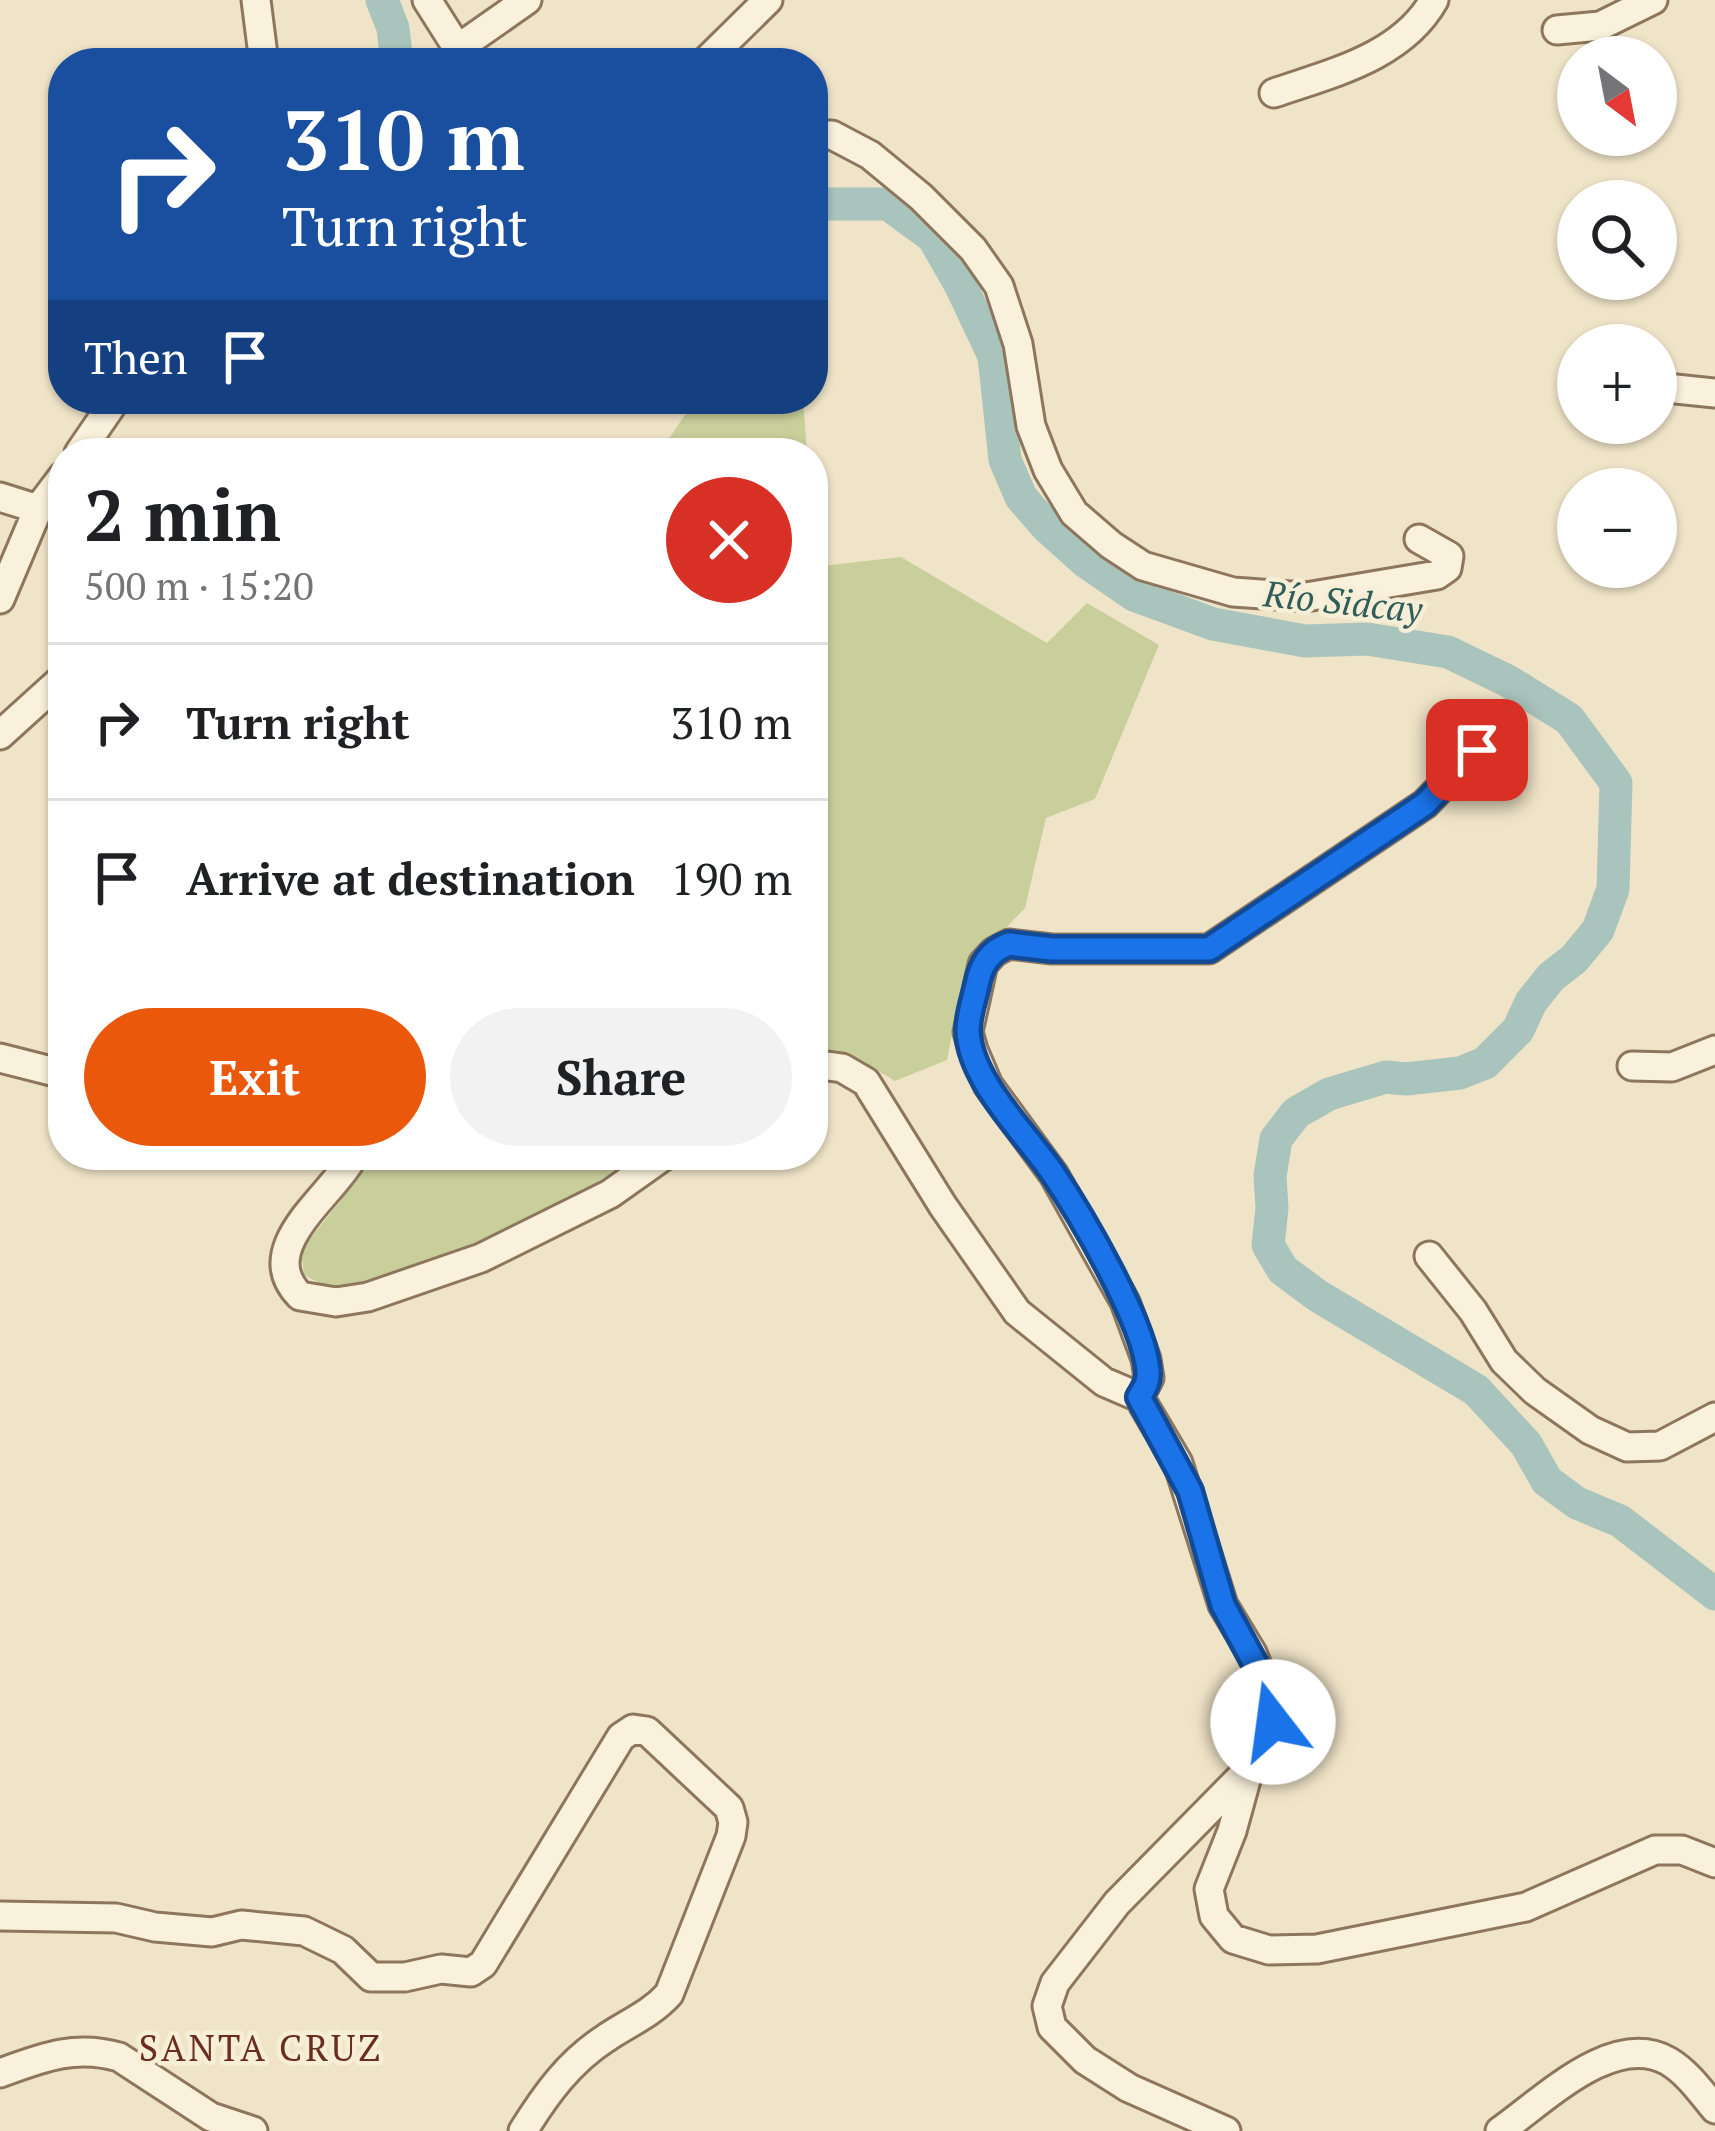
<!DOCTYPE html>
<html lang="en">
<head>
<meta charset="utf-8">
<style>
	:root { --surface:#fff; --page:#f2f2f2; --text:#202124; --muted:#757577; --line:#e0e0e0; --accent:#ea580c }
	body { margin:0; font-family:"PT Serif",serif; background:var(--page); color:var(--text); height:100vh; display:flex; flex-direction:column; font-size:45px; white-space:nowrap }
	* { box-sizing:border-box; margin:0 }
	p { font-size:39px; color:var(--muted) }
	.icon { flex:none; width:66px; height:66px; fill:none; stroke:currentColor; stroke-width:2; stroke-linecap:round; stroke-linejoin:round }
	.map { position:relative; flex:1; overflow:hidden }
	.panel { position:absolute; left:48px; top:438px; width:780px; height:732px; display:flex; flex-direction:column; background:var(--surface); border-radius:48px; box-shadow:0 3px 9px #0004 }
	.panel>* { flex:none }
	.hud { position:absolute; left:48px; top:48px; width:780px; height:366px; border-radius:48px; box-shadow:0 3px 9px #0004; background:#1a4fa0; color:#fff; overflow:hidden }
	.needle { width:78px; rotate:148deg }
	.fabs { position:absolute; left:1557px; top:36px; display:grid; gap:24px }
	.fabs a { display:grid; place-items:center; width:120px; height:120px; border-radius:50%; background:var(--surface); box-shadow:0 3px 9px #0004; font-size:60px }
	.pin { position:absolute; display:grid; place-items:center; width:102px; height:102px; color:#fff; margin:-51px; border-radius:24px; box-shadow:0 6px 18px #0006 }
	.me { position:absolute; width:132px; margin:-66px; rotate:345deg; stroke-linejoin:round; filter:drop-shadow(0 0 9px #0008) }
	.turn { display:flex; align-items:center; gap:42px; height:252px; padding:0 36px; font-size:54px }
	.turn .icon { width:156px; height:156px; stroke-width:2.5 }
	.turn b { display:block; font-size:84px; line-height:102px }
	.then { display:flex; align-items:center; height:114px; padding:0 36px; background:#0003; gap:24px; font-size:45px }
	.round { display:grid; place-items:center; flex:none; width:126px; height:126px; border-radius:63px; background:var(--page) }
	.head { display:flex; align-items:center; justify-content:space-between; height:204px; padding:0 36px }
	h1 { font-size:72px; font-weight:700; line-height:90px }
	.cta { display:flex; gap:24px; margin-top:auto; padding:24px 36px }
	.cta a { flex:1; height:138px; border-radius:72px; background:var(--accent); color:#fff; font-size:48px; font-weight:700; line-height:138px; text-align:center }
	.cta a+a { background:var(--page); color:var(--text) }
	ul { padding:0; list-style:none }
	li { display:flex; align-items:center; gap:36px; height:156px; padding:0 36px; border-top:3px solid var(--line) }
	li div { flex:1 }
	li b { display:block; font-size:45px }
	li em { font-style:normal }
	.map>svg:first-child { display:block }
</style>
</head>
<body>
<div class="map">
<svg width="1715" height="2131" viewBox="0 0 1715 2131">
	<rect width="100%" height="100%" fill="#f0e4c8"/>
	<!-- green -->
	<path fill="#c9cf9b" d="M685,399h118l4,54h-148l26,-38z
		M901,557l146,86 40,-40 72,42 -64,154 -49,19 -21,90 -61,64 -17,88 -52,21 -38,-23 -44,2v-493z
		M377,1155h267l-103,60 -162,68 -44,8 -31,-16 -3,-25z"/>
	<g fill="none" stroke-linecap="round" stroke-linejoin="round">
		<!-- river -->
		<path stroke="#a9c4bc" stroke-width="33" d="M382,0l11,28 4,35
			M813,204h75l45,33 27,47 34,72 11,104 16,37 26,30 39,35 48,33 79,29 92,17 62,-2 81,13 60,29 61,38 47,64 -3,106 -15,41 -24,29 -23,18 -20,25 -13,28 -33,33 -25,10 -54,6 -20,-2 -57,17 -33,19 -20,26 -6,37 2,32 -4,37 15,25 35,26 158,94 50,54 21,37 30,22 43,18 95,73"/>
		<defs>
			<path id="minor" d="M256,0l8,63
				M427,0l38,60
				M1557,30l43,-4 53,-26
				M457,49l70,-49
				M704,63l64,-63
				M1274,93c58,-20 128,-36 160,-93
				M813,135h19l38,20 51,42 52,52 26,37 19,58 13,82 17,44 26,43 37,32 32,21 90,26 73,5 131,-22 10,-7 2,-12 -30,-17
				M1656,382l10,6 49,5
				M79,453l37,-54
				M0,497l38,12 25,-33
				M0,599l38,-90
				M0,735l63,-57
				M0,1058l63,16
				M813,1064l29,4 24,14 77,124 74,106 87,70 35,15 39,66 45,142 29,48 18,45v35l-21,36 -17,62 -23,58 5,27 19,23 36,11 48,-1 209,-42 129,-57h27l33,13
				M1632,1066l40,1 43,-17
				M354,1155c-21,41 -102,92 -54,141l36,6 32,-5 113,-39 129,-64 55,-39
				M1429,1256l44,55 31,50 31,30 55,39 37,17 33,-1 55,-29
				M1139,1397l10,-19 -3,-19 -21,-57 -71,-127 -66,-90 -15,-35 -5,-18 15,-68 11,-12 15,-8 43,5h157l216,-145 52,-54
				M0,1916l116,2 39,9 57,5 29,-7 63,6 39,19 28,27h34l36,-8 30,3 12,-8 138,-227 12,-8 14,2 82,77 4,14 -2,14 -62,158c-18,20 -41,29 -63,44 -37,24 -60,56 -83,93
				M0,2073c41,-15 75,-29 119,-16l92,60 42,14
				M1226,2131l-97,-43 -44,-28 -33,-33 -5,-21 8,-23 62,-80 129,-131
				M1500,2131c43,-30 113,-101 168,-70 19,11 33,31 47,48"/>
		</defs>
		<!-- minor casing -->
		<use href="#minor" stroke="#8d765c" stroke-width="33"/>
		<!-- minor -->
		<use href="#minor" stroke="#faf1dc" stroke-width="27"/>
	</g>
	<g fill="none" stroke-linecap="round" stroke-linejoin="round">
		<defs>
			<path id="route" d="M1273,1722l-7,-38 -43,-79 -33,-114 -51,-94c5,-8 10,-15 9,-25 -2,-47 -68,-159 -96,-200 -26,-38 -83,-92 -84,-142 0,-14 6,-31 9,-45 4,-20 12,-34 32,-41l43,5h157l216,-145 52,-54"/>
		</defs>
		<!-- route casing -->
		<use href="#route" stroke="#114b97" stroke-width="30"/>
		<!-- route -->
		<use href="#route" stroke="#1a73e8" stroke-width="21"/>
	</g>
	<g text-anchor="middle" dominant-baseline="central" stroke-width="9" stroke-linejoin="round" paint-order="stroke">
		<!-- water labels -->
		<g font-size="36" font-style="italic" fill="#2f5d5a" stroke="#f7eed8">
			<text transform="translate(1343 601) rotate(6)">Río Sidcay</text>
		</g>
		<!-- neighbourhood labels -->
		<g font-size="36" letter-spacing="3" fill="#6b2e1e" stroke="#f7eed8">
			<text x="261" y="2047">SANTA CRUZ</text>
		</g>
	</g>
</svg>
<div class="fabs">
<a><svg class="needle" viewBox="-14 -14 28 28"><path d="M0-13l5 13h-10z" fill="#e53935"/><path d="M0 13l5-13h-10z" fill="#757577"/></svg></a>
<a><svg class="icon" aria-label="search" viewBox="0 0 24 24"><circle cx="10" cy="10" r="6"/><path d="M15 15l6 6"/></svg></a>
<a>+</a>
<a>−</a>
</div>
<div class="pin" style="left:1477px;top:750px;background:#d93025"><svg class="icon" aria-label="arrive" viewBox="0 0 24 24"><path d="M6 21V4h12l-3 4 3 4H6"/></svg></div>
<svg class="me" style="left:1273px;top:1722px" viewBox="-20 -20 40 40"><circle r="19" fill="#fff"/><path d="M0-13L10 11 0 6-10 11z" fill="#1a73e8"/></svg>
<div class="hud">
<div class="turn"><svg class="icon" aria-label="right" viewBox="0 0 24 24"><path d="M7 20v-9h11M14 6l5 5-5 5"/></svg><div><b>310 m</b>Turn right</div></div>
<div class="then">Then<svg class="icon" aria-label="arrive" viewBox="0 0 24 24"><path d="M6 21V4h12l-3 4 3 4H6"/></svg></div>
</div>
<section class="panel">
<div class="head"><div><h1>2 min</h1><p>500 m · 15:20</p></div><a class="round" style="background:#d93025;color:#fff"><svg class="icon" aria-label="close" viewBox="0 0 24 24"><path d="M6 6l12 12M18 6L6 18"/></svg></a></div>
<ul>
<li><svg class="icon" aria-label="right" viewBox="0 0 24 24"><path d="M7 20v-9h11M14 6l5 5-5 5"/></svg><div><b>Turn right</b></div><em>310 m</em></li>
<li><svg class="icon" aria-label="arrive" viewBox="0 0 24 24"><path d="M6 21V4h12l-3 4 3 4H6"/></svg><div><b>Arrive at destination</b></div><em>190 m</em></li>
</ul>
<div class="cta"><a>Exit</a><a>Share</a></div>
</section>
</div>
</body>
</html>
